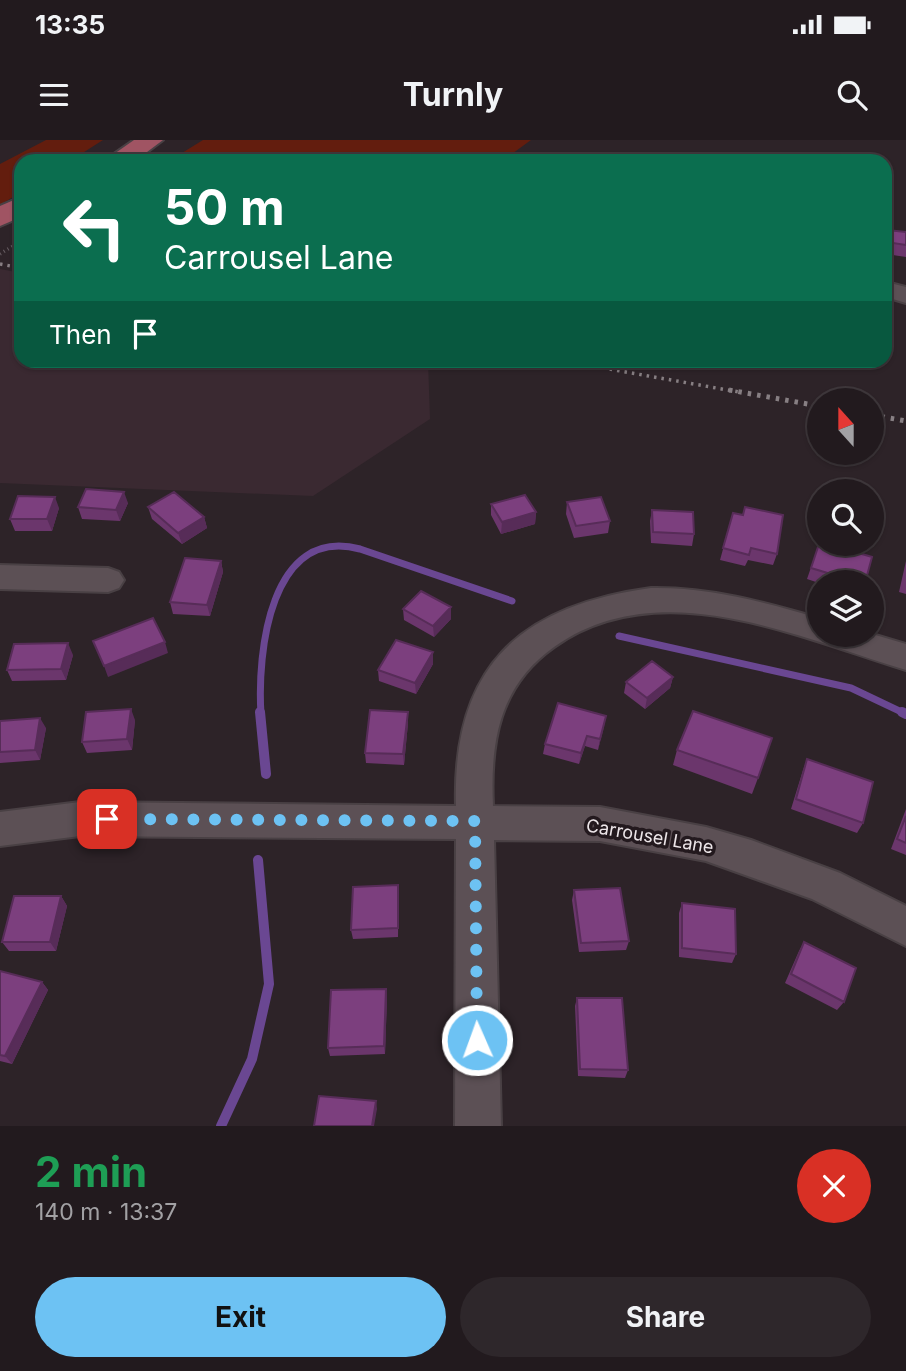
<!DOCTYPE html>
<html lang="en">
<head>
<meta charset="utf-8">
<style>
	:root { --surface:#221a1e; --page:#2e272b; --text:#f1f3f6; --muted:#a2a1a4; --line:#3f383c; --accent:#6dc2f3 }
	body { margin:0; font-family:Inter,sans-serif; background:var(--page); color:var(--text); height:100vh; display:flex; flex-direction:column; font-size:26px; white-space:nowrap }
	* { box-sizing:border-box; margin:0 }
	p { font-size:23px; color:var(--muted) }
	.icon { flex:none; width:38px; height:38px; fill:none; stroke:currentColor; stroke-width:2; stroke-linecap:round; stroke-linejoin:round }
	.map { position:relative; height:986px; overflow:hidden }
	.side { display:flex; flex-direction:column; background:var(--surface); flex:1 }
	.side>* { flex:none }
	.banner { position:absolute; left:14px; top:14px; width:878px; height:214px; border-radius:21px; box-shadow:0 2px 5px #0004,0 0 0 2px var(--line); background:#0b6e4f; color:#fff; overflow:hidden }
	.needle { width:46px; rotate:339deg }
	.tools { position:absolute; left:807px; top:248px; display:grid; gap:14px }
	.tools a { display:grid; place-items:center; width:77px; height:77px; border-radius:50%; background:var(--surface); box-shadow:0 2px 5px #0004,0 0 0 2px var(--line); font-size:35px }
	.pin { position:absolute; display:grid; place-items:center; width:60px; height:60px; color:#fff; margin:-30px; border-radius:14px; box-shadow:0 4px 10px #0006 }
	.me { position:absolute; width:77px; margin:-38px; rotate:358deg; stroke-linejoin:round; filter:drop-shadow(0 0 5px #0008) }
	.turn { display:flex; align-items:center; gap:24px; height:147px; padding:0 35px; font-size:32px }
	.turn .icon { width:91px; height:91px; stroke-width:2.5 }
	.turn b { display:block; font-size:49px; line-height:60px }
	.then { display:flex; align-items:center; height:66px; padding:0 35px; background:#0003; gap:14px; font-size:26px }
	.round { display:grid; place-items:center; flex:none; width:74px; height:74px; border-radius:37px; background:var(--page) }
	.head { display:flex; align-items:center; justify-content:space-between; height:119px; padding:0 35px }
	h1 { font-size:42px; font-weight:700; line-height:52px; color:#1e9e55 }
	.cta { display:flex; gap:14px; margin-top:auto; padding:14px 35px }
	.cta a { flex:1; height:80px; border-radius:42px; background:var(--accent); color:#111; font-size:28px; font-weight:700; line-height:80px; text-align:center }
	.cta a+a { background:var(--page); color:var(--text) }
	.status { display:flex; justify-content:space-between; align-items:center; height:49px; padding:0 35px; background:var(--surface); direction:ltr }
	.status svg { height:19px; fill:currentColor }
	header { display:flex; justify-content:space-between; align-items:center; height:91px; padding:0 35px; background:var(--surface); font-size:32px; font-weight:700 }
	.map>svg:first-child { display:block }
</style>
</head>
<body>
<div class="status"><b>13:35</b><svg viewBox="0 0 49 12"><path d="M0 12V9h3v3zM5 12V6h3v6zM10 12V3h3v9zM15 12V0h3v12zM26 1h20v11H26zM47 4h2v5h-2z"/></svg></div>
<header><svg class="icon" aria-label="menu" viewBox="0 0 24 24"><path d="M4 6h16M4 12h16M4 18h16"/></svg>Turnly<svg class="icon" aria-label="search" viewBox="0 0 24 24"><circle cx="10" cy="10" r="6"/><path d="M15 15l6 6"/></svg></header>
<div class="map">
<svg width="906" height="986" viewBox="0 0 906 986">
	<rect width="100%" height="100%" fill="#2d2328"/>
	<!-- built -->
	<path fill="#3a2931" d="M0,129l21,4v87l407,1 2,58 -117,77 -313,-13z"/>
	<!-- green -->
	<path fill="#631d0e" d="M46,0h57l-33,21h-49v31l-21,13v-41z
		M203,0h328l-29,21h-333z"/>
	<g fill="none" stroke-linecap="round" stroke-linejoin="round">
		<!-- stream-far1 -->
		<path stroke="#6a4792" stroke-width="7" d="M619,496l232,52 55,26
			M261,574c-4,-61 9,-189 99,-165l152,52"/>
		<!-- stream -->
		<path stroke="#6a4792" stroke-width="10" d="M260,572l6,62
			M902,572l4,2
			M221,986l31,-67 17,-75 -11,-124"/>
		<defs>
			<path id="minor" d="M894,144l12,3v16l-20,-6v-10z
				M0,425l108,3 11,4 5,8 -5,8 -11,4 -108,-3z
				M651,448c59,-1 112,14 168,30v17l53,-1 34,10v26c-109,-33 -246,-98 -352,-23 -55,39 -64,95 -61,159l107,1 106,20 45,13 89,33 66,33v40l-94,-47 -106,-38 -106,-20 -106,-1 7,286h-46l1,-287 -376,-3 -80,10v-34l80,-10 376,4c-4,-138 62,-200 195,-218z"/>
			<path id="major" d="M134,0h29l-28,21h-31z
				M21,57v20l-21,9v-20z"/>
		</defs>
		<!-- minor casing -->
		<use href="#minor" stroke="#494044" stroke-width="4"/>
		<!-- major casing -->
		<use href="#major" stroke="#494044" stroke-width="4"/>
		<!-- path -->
		<path stroke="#665d62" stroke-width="3.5" stroke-dasharray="1 3.5" stroke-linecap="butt" d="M0,114l21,-13"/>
		<!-- minor -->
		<use href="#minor" fill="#5c5055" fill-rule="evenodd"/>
		<!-- major -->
		<use href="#major" fill="#a05463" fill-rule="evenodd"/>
		<!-- rail-far1 -->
		<path stroke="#877f83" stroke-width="3.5" stroke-dasharray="2.5 5" stroke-linecap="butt" d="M0,124l21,4
			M558,220l181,32"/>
		<!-- rail -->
		<path stroke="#877f83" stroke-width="5" stroke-dasharray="3.5 6" stroke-linecap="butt" d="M729,250l90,16
			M872,275l34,6"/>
	</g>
	<!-- wall -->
	<path fill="#6b366c" d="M887,90l19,2v25l-20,-3v-21z
		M567,362l43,19 -2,12 -34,5 -8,-24z
		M128,363l-8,18 -38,-2 -4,-12z
		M491,364l45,8 -1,12 -34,10 -10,-19z
		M148,367l56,10 3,11 -25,16 -30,-25z
		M745,367l32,47 -4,11 -25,-5 -3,6 -25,-6 13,-47 10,2z
		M59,368l-7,23h-37l-5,-12z
		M652,370l42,24 -2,12 -41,-3 -1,-22z
		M819,404l46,39h-46l-12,-4z
		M221,421l2,11 -13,44 -37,-2 -3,-12z
		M906,421v33l-7,-2z
		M451,467v12l-17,18 -30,-17 -1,-11z
		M433,512v12l-17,30 -37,-13 -1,-11z
		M73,515l-7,25 -54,1 -5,-11z
		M673,537l-3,11 -25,21 -21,-16 2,-11z
		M408,572v11l-4,42 -38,-2 -1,-10z
		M606,576l-8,34 -13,-4 -6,18 -36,-10 2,-10z
		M135,580l-3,30 -45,3 -5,-11z
		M0,581l46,7 -6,32 -40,3z
		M677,610l81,28 -6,16 -79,-29z
		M807,619l56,64 -6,10 -66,-24 12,-39z
		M906,669v46l-15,-6z
		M398,745v52l-45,2 -2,-9z
		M574,750l55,51 -3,9 -47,2 -7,-52z
		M61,756l6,10 -11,45h-47l-7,-9z
		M682,763l54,51 -4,9 -53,-6v-44z
		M804,802l40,60 -7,8 -52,-27 14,-32z
		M0,831l42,11 6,8 -36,74 -12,-3z
		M386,849l1,9 -2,56 -55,2 -2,-8z
		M577,858l51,72 -3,8 -47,-2 -3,-70z"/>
	<!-- shaded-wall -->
	<path fill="#572c58" d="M124,352l4,11 -8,18 -4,-11z
		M55,357l4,11 -7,23 -5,-12z
		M536,372l-1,12 -34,10 1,-12z
		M204,377l3,11 -25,16 -4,-11z
		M221,421l2,11 -13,44 -3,-11z
		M451,467v12l-17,18 -1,-11z
		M165,502l3,11 -60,24 -4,-11z
		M68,503l5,12 -7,25 -5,-11z
		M433,512v12l-17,30 -1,-11z
		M673,537l-3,11 -25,21 2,-11z
		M131,569l4,11 -3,30 -5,-11z
		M408,572v11l-4,42 -1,-11z
		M606,576l-2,11 -6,23 2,-11z
		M40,578l6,10 -6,32 -5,-10z
		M587,596l-2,10 -6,18 2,-11z
		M398,745l1,10 -1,42z
		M61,756l6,10 -11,45 -6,-9z
		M42,842l6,8 -36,74 -7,-8z
		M386,849l1,9 -2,56 -1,-8z
		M376,961l1,8 -3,17h-2z"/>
	<!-- building -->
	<path fill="#7c3f7e" stroke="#572c58" stroke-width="2" d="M887,90l19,2v13l-20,-3z
		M86,349l38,3 -8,18 -38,-3z
		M174,352l30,25 -26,16 -30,-26z
		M525,355l11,17 -34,10 -11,-18z
		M18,356l37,1 -8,22h-37z
		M601,357l9,24 -34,5 -9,-24z
		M745,367l38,8 -6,39 -26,-6 -2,7 -26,-7 10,-35 10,2z
		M652,370l41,2 1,22 -41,-2z
		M819,404h10l43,13 -7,26h-4l-50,-15z
		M185,418l36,3 -14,44 -37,-3z
		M421,451l30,16 -18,19 -30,-17z
		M153,478l12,24 -61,24 -11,-25z
		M396,500l37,12 -18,31 -37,-13z
		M68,503l-7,26 -54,1 7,-26z
		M652,521l21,16 -26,21 -21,-16z
		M558,563l48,13 -6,23 -13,-3 -6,17 -36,-9z
		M131,569l-4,30 -45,3 4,-30z
		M370,570l38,2 -5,42 -38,-1z
		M693,571l79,27 -14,40 -81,-28z
		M40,578l-5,32 -35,2v-31z
		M807,619l66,23 -10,41 -67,-24z
		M906,676v27l-9,-4z
		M398,745v43l-47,2 2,-43z
		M620,748l9,53 -48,2 -7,-53z
		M14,756h47l-11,46h-48z
		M682,763l53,6 1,45 -54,-6z
		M804,802l52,26 -12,34 -53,-28z
		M0,831l42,11 -37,74 -5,-1z
		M386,849l-2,57 -56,2 3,-58z
		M577,858h45l6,72 -48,-1z
		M319,956l57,5 -4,25h-58z"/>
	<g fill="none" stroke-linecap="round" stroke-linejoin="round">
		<!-- route -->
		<path stroke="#6dc2f3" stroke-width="12" stroke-dasharray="0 21.6" d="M107,679l368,2 2,219"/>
	</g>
	<g text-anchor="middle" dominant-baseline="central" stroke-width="7" stroke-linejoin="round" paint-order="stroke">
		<!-- street labels -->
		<g font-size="18" fill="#ece5e8" stroke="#23191e">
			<text transform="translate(650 696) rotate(10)">Carrousel Lane</text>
		</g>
	</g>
</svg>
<div class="tools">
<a><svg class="needle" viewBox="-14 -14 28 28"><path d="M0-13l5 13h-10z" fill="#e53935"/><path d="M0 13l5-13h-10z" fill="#a2a1a4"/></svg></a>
<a><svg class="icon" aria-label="search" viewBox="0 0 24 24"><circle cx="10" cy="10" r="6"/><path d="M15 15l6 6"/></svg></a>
<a><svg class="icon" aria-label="layers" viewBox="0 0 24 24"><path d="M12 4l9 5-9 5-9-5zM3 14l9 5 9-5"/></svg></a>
</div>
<div class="pin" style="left:107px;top:679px;background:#d93025"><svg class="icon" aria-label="arrive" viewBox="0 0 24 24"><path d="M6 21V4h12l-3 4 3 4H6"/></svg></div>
<svg class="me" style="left:477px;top:900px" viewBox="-20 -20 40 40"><circle r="17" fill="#6dc2f3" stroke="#fff" stroke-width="3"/><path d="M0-11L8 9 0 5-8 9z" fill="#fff"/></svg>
<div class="banner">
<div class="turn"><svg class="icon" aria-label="left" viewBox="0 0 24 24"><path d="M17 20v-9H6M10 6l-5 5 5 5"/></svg><div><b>50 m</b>Carrousel Lane</div></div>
<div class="then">Then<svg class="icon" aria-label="arrive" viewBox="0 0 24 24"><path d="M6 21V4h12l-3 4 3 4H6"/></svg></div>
</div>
</div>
<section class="side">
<div class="head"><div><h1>2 min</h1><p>140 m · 13:37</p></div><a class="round" style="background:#d93025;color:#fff"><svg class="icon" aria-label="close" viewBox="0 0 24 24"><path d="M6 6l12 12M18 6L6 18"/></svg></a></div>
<div class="cta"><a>Exit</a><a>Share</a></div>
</section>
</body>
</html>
